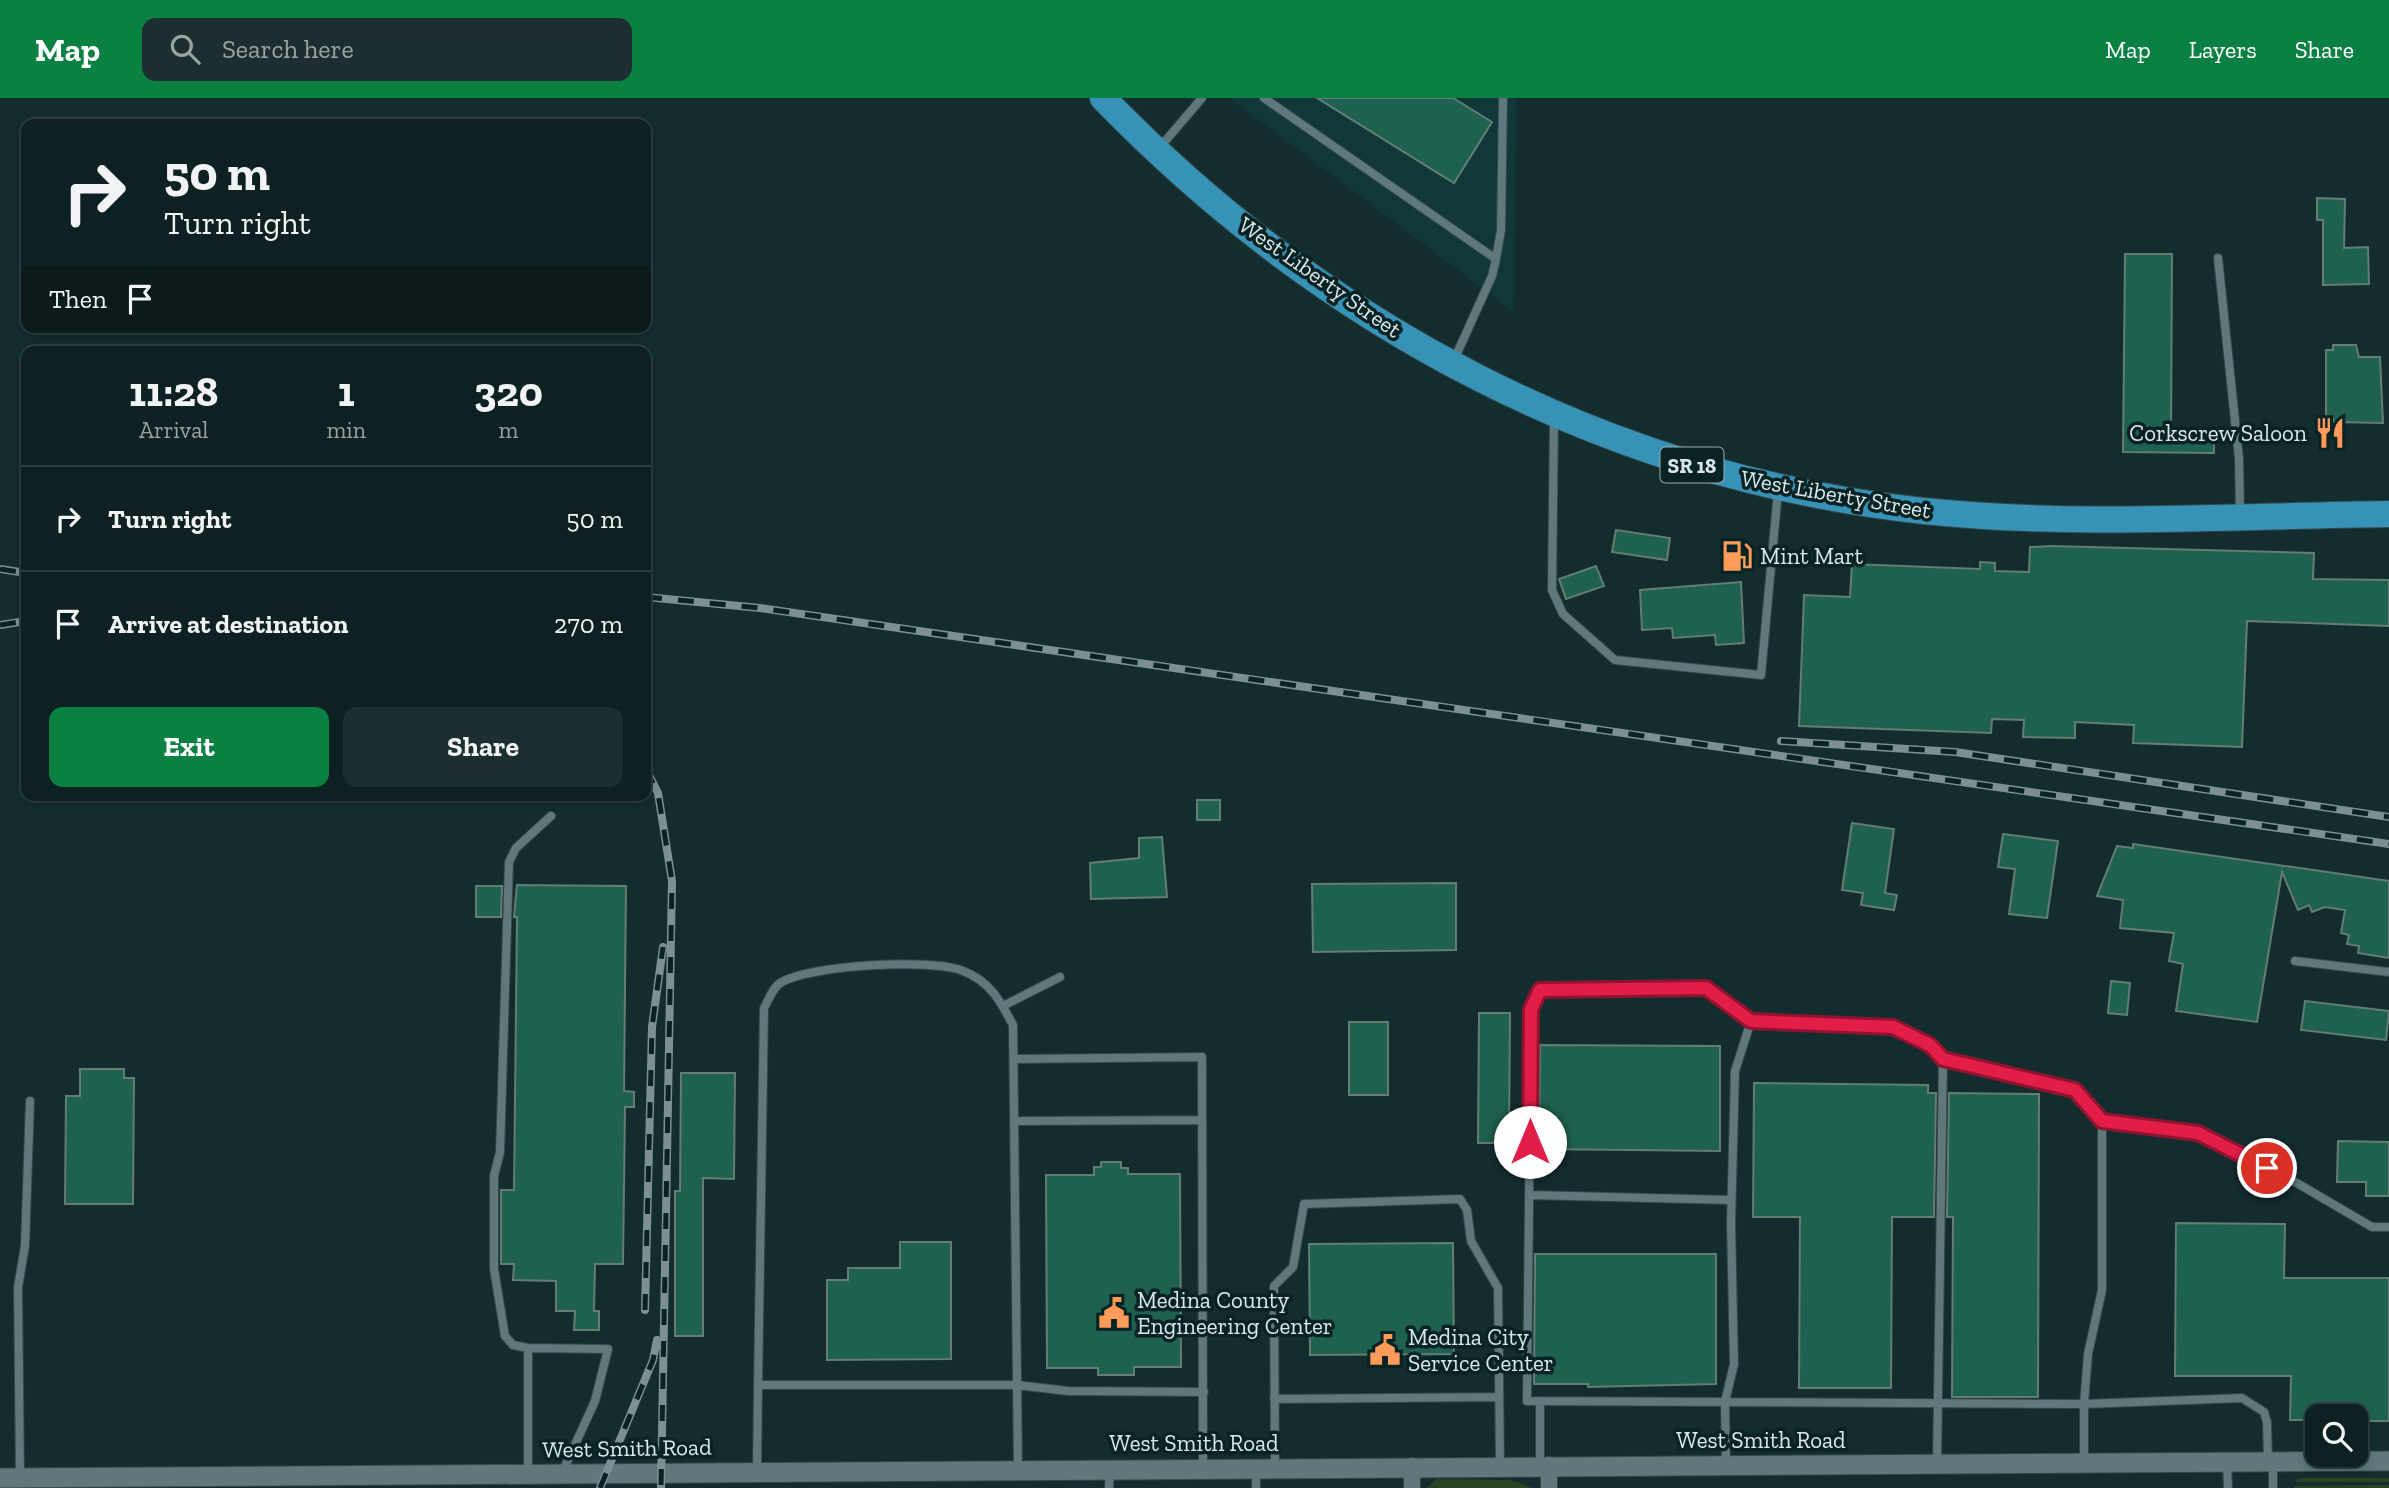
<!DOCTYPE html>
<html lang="en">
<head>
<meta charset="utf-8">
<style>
	:root { --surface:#0e2122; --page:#1c2e2f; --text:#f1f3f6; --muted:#9ba3a5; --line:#2e3e40; --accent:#0b8043 }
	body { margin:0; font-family:"Zilla Slab",serif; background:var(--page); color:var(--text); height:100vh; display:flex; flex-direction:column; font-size:26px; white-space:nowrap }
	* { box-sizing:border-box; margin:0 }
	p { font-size:23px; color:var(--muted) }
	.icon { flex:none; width:38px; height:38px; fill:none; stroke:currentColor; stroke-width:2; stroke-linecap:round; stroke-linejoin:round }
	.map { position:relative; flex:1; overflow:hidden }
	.sheet { position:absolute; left:21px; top:248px; width:630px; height:455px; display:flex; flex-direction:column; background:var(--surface); border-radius:14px; box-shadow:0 4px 10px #0003,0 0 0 2px var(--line) }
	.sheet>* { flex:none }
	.guide { position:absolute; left:21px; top:21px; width:630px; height:214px; border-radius:14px; box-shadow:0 4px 10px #0003,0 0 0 2px var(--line); background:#0e2122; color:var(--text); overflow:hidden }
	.fabs { position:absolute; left:2305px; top:1306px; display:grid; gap:14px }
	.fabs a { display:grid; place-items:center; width:63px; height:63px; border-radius:14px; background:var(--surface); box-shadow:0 4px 10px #0003,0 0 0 2px var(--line); font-size:35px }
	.pin { position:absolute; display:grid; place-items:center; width:60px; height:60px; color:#fff; margin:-30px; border:4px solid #fff; border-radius:50%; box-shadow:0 2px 7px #0007 }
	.me { position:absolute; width:77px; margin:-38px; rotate:0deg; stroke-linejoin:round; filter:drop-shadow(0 0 5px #0008) }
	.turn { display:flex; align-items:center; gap:24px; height:147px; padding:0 28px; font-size:32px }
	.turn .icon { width:91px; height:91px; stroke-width:2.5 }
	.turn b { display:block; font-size:49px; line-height:60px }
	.then { display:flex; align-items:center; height:66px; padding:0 28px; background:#0003; gap:14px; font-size:26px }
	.eta { display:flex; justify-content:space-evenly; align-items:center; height:119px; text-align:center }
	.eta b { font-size:42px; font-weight:700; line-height:49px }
	.button { display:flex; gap:14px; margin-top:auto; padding:14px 28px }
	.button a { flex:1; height:80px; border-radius:14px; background:var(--accent); color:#fff; font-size:28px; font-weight:700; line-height:80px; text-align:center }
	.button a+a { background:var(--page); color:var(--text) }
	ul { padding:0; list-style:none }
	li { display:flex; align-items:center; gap:21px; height:105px; padding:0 28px; border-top:2px solid var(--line) }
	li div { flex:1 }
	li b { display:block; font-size:26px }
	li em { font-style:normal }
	header { display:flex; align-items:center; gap:42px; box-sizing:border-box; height:98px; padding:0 35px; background:var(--accent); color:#fff }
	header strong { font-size:33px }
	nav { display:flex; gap:38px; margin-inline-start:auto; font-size:24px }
	.search { width:490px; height:63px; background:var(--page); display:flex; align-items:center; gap:18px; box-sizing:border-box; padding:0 24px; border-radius:14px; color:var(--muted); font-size:26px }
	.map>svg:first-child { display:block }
</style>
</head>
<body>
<header>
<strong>Map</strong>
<div class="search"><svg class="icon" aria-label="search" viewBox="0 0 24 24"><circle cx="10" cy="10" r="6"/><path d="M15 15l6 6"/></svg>Search here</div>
<nav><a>Map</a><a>Layers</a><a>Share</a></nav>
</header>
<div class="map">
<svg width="2389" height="1390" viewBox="0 0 2389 1390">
	<rect width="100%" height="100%" fill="#132c2e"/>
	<!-- built -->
	<path fill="#123739" d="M1229,0h287l-2,214z"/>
	<!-- green -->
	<path fill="#274524" d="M2301,1380h88v4h-95z
		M1436,1381l76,1 20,8h-105z
		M2389,1387v3h-95v-2z"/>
	<!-- building -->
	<path fill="#1e6150" stroke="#647c74" stroke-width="2" d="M1317,0h136l39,24 -38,61z
		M2317,100l28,1 -1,49 24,-1 1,37 -46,1v-65h-6z
		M2125,156h47l-1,179 43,1v19l-91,-1z
		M2333,247h23l3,12h21l3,66 -50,-1v-3h-7v-69h7z
		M1616,432l54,8 -3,22 -55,-8z
		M2052,448l262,7 -1,26 76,1v46l-142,-5 -5,126 -109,-4 1,-18 -59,-3v16l-52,-1 1,-17 -32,-1 -1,14 -192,-7 5,-131 46,2 2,-33 128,5v-7l15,1v8l34,1 1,-25z
		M1596,468l8,20 -38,13 -7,-20z
		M1741,484l3,61 -28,2 -1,-10 -42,3 -1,-10 -30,2 -2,-40z
		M1197,702h23v20h-23z
		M1852,725l42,6 -9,64 12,2 -3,15 -33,-5 2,-12 -21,-3z
		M2003,736l55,7 -11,77 -38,-4 6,-45 -17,-2z
		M1162,739l5,60 -76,2 -1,-36 49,-5v-20z
		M2133,746l256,37v77l-31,-5 1,-7 -12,-2 2,-9 -8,-2 4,-23 -20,-3 -13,5 -3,-7 -11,5 -16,-38 -25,150 -81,-11 7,-47 -14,-3 5,-28 -54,-5 3,-28 -26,-4 20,-50 16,2z
		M1456,785v67l-143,2 -1,-68z
		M517,787l109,1 -2,205 10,1v15h-9l-2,157h-28l-1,47h5v19h-25l1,-19h-19v-30l-43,-1 1,-16h-13v-74h13l3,-273h-3z
		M476,788h26l-1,31h-25z
		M2111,883l19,2 -3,32 -19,-2z
		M2305,903l84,10 -3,29 -85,-10z
		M1479,915h31l-1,130h-31z
		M1349,924h39v73h-39z
		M1540,947l180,1v105l-181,-2z
		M80,971h44v9h10l-1,126h-68l1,-108h14z
		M681,975h54l-1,106 -31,-1v158h-28v-145h5z
		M1754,985l174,2v8h8l-2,124h-42l-1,171h-92l1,-171h-47z
		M1949,995l90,1 -1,303h-86l1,-180h-6z
		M2338,1043l51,1v54h-23v-14h-29z
		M1101,1064h20v6h7v6h52l1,193h-47v8h-36v-7h-51l-1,-193h48v-8h7z
		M2176,1125l109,1 -1,54h105v143h-33v-5h-39v4h-27l1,-44h-116z
		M900,1144h51v117l-124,1v-80h21v-12h52z
		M1453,1145l1,111 -144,1 -1,-111z
		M1535,1156h181v130l-128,3v-3h-54z"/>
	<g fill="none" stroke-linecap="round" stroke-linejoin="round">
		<defs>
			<path id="service" d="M1264,0l232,161 -4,17 -38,84
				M1161,48l41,-48
				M2218,160l21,201 1,54
				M1496,161l5,-29 2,-132
				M1554,320l-2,172 11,24 52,46 146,15 17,-184
				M2295,863l94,11
				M1003,908l57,-29
				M1015,961l187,-2 1,411
				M1943,961l132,31 27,31 96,13 92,45 82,48h17
				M1015,1023l187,-1
				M1529,1097l202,5
				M528,1250l-15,-3 -8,-9 -11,-67v-93l6,-24 9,-290 7,-14 35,-32
				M758,1287l6,-377c5,-8 9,-22 18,-26 30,-17 149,-24 181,-11 27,10 38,31 50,54l5,444
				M1274,1301l225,-2
				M1937,1365l6,-404 -13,-14 -37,-18 -142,-6 -45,-33 -166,2 -9,19 -4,392 557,3 158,-6 22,14 3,10 1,39
				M2084,1365v-59l4,-50 14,-64v-169
				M2227,1365l1,25
				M2273,1366v24
				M1540,1367v-64
				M1726,1367l-1,-63 9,-38 -3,-141 4,-152 16,-50
				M1275,1369l-1,-181 19,-19 11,-63 156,-5 7,11 4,31 27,47 2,177
				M1256,1372v18
				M757,1373l1,-86h259l51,6 136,1
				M528,1375v-125l80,1 -13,52 -33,72
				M20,1380l-2,-191 7,-41 5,-145
				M1109,1390l1,-18"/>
			<path id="minor" d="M1549,1367v23
				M1412,1368v22"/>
			<path id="tertiary" d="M0,1380l2389,-17"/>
			<path id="trunk" d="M1103,0c221,228 504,379 821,413 153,16 311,5 465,3"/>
		</defs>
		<!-- service casing -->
		<use href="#service" stroke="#344749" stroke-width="10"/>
		<!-- minor casing -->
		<use href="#minor" stroke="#344749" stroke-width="18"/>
		<!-- tertiary casing -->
		<use href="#tertiary" stroke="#344749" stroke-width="21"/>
		<!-- trunk casing -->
		<use href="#trunk" stroke="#344749" stroke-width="28"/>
		<!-- service -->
		<use href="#service" stroke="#5e787b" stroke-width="8"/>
		<!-- minor -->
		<use href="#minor" stroke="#5e787b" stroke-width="16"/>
		<!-- tertiary -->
		<use href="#tertiary" stroke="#5e787b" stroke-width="19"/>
		<!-- trunk -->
		<use href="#trunk" stroke="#3792b8" stroke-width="26"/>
		<defs>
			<path id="rail" d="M0,471l26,4
				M646,499l114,11 1629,236
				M0,527l26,-4
				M1781,643l174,11 434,65
				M646,671l12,24 14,88 -11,607
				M645,1212l7,-283 11,-80
				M600,1390l53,-128 4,-20"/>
		</defs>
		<!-- rail casing -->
		<use href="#rail" stroke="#7d9091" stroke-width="8"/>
		<!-- rail -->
		<use href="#rail" stroke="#092224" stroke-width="5" stroke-dasharray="16" stroke-linecap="butt"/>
	</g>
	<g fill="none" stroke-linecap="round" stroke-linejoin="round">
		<defs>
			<path id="route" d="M1530,1044l1,-133 9,-19 166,-2 45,33 142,6 37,18 13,14 132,31 27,31 96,12 69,35"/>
		</defs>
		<!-- route casing -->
		<use href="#route" stroke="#92132f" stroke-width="18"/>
		<!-- route -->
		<use href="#route" stroke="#e11d48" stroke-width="12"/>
	</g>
	<!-- icons -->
	<defs>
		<symbol id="restaurant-bare" viewBox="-9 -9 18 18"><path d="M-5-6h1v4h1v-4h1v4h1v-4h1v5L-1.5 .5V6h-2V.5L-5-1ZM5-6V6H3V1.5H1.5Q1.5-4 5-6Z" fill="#fe9b59" stroke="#092224" stroke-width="2.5" paint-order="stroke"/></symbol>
		<symbol id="fuel-bare" viewBox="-9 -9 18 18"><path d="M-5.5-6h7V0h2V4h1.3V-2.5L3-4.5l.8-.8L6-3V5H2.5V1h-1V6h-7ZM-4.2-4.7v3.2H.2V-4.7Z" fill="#fe9b59" stroke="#092224" stroke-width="2.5" paint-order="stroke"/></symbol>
		<symbol id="civic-bare" viewBox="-9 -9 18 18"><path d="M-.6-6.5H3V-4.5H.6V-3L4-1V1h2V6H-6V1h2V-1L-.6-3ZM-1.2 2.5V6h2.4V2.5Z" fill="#fe9b59" stroke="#092224" stroke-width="2.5" paint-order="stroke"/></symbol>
	</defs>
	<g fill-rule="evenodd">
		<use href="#restaurant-bare" x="2308" y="313" width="44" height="44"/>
		<use href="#fuel-bare" x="1715" y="436" width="44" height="44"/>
		<use href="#civic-bare" x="1092" y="1193" width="44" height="44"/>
		<use href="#civic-bare" x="1363" y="1230" width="44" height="44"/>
	</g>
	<g text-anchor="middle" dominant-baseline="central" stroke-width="7" stroke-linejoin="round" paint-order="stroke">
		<!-- shield labels -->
		<rect fill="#092224" stroke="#9badae" stroke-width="2" x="1660.5" y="349.5" width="63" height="35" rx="5"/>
		<g font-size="21" font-weight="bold" fill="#dae8e9">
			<text x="1692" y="367">SR 18</text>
		</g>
		<!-- street labels -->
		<g font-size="23" fill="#dae8e9" stroke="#092224">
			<text transform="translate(1320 179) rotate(35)">West Liberty Street</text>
			<text transform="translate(1836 396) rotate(10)">West Liberty Street</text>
			<text x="1761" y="1342">West Smith Road</text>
			<text x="1194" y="1345">West Smith Road</text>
			<text transform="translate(627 1350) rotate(-1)">West Smith Road</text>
		</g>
		<!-- poi labels -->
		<g font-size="23" fill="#dae8e9" stroke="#092224" text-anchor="start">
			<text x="2307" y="335" text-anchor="end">Corkscrew Saloon</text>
			<text x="1760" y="458">Mint Mart</text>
			<text x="1137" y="1202">Medina County<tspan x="1137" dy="26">Engineering Center</tspan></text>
			<text x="1408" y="1239">Medina City<tspan x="1408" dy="26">Service Center</tspan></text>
		</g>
	</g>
</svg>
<div class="fabs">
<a><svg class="icon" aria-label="search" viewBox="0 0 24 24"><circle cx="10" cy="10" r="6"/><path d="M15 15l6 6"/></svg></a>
</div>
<div class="pin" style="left:2267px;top:1070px;background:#d93025"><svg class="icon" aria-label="arrive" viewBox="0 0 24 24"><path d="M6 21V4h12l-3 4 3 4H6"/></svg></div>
<svg class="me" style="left:1530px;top:1044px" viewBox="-20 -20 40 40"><circle r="19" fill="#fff"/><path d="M0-13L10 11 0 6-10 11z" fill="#e11d48"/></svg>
<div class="guide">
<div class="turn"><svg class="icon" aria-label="right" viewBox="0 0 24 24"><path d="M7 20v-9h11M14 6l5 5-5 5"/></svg><div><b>50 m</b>Turn right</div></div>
<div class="then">Then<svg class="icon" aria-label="arrive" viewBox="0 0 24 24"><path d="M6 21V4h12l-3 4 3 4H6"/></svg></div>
</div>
<section class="sheet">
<div class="eta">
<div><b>11:28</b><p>Arrival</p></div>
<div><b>1</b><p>min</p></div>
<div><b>320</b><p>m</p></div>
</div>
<ul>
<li><svg class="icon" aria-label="right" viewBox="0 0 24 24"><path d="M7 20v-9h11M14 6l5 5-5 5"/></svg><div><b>Turn right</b></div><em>50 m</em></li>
<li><svg class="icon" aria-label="arrive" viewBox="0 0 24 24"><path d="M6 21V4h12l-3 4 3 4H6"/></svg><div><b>Arrive at destination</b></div><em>270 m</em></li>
</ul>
<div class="button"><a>Exit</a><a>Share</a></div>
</section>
</div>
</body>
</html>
